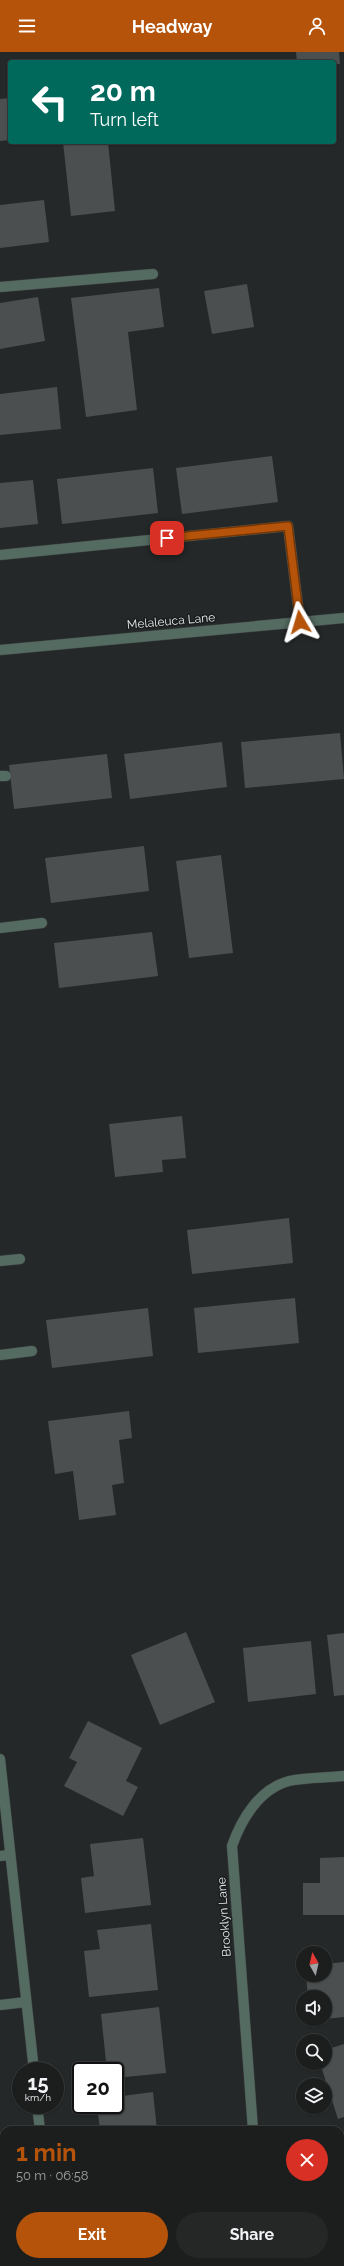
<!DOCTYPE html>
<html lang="en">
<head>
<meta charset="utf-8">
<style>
	:root { --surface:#1c1e1e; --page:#252727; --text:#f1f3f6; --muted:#a0a2a4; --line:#3a3c3c; --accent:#b45309 }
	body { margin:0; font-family:Raleway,sans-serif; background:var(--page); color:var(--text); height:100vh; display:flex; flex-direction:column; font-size:15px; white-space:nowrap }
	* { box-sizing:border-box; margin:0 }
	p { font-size:13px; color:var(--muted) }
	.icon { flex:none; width:22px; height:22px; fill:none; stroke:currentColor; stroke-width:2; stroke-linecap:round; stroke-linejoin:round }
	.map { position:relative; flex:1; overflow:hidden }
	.sheet { position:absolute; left:0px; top:2074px; width:344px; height:140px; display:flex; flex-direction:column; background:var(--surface); border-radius:12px 12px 0 0; box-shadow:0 1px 3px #0004,0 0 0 1px var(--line) }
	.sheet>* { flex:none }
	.hud { position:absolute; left:8px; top:8px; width:328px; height:84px; border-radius:4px; box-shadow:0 1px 3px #0004,0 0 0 1px var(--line); background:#00695c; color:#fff; overflow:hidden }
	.needle { width:26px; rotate:352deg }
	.controls { position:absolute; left:296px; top:1894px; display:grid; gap:8px }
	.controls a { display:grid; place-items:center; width:36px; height:36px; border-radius:50%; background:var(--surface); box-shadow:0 1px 3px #0004,0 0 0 1px var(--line); font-size:20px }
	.speed { position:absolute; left:12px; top:2010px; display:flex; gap:8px; font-size:20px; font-weight:700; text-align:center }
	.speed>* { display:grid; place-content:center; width:52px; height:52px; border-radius:50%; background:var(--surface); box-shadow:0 1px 3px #0004,0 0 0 1px var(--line); line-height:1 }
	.speed small { font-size:10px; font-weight:400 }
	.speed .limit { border:2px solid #111; border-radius:6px; background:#fff; color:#111 }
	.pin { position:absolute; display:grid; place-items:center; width:34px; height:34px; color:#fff; margin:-17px; border-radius:8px; box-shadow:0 2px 6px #0006 }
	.me { position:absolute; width:44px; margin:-22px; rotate:353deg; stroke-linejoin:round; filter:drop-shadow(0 0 3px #0008) }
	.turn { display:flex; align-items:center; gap:14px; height:84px; padding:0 16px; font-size:18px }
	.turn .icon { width:52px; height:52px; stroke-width:2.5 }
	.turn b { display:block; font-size:28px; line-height:34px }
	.round { display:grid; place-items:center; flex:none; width:42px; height:42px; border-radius:21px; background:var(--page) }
	.overview { display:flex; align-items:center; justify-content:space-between; height:68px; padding:0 16px }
	h1 { font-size:24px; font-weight:700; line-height:30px; color:var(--accent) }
	.primary-button { display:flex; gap:8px; margin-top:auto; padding:8px 16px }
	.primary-button a { flex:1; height:46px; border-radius:24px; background:var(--accent); color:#fff; font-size:16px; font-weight:700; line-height:46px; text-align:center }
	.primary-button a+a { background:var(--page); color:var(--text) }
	header { display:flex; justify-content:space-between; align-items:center; height:52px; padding:0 16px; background:var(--accent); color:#fff; font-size:18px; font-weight:700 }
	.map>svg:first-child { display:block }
</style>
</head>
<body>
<header><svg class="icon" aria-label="menu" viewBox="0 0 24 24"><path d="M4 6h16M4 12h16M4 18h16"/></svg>Headway<svg class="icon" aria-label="person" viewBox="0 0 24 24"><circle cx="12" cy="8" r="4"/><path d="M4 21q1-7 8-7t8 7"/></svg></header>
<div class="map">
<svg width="344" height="2214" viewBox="0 0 344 2214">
	<rect width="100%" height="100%" fill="#252828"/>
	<!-- building -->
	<path fill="#4c4f50" d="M296,0h43l1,12 -43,-2z
		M10,46v42l-10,1v-42z
		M63,90h45l7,69 -44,5z
		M44,148l5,42 -49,6v-43z
		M247,232l7,43 -42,7 -8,-43z
		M159,236l5,39 -36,5 9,78 -51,7 -15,-119z
		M38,245l7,44 -45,8v-46z
		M57,335l4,42 -61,6v-41z
		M272,404l6,46 -96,12 -6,-46z
		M153,416l5,45 -96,11 -5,-45z
		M33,428l5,44 -38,4v-45z
		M340,681l4,46 -99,9 -4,-46z
		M222,690l5,45 -97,12 -6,-45z
		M107,702l5,44 -98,11 -5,-44z
		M144,794l5,45 -98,12 -6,-45z
		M221,803l12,98 -44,5 -13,-97z
		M152,880l6,44 -99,12 -5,-45z
		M182,1064l4,42 -24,2 1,12 -48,5 -6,-53z
		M289,1166l4,45 -101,11 -5,-44z
		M295,1246l4,45 -101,10 -4,-45z
		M148,1256l5,48 -101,12 -6,-48z
		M129,1359l3,27 -13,2 5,43 -12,2 4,30 -37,5 -6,-49 -18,3 -7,-53z
		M186,1580l29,70 -55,23 -29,-70z
		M344,1581v62l-10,1 -7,-61z
		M311,1589l5,53 -68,8 -5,-54z
		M88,1669l54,27 -16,33 12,6 -15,29 -59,-30 13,-24 -8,-4z
		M143,1786l8,67 -66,8 -4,-35 13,-2 -4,-32z
		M344,1805v58h-41v-32h17v-25z
		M151,1872l7,66 -69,7 -5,-46 16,-2 -3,-19z
		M344,1910v55l-19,2v-22h-17l-2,-22h19v-11z
		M159,1955l7,66 -51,5v-7h-8l-6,-57z
		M344,1992v73l-6,2 -18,-56h5v-13z
		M153,2040l4,38h-57l-3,-25h18v-8z
		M116,2210h36l-7,4h-26z"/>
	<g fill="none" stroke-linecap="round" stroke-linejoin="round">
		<defs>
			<path id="service" d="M0,235l153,-13
				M0,503l288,-29 12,96
				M0,724h6
				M0,876l42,-5
				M0,1209l20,-2
				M0,1303l32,-4
				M0,1804l10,-1
				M0,1953l26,-3"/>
			<path id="minor" d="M0,1707l34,312
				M37,2053l3,25
				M253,2078l-21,-284c9,-26 27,-57 57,-65 17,-4 37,-3 55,-5
				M340,2147l4,-1
				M54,2210l1,4"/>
			<path id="tertiary" d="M0,598l344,-32"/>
		</defs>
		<!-- service casing -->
		<use href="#service" stroke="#404343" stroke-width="11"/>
		<!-- minor casing -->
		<use href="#minor" stroke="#404343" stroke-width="11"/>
		<!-- tertiary casing -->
		<use href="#tertiary" stroke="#404343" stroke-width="11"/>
		<!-- service -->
		<use href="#service" stroke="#546b61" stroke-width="10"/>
		<!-- minor -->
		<use href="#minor" stroke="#546b61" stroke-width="10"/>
		<!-- tertiary -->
		<use href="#tertiary" stroke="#546b61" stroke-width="10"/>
	</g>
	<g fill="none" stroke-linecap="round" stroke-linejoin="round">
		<defs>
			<path id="route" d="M167,486l121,-12 12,96"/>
		</defs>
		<!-- route casing -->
		<use href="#route" stroke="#753606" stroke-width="10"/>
		<!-- route -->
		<use href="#route" stroke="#b45309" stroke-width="7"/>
	</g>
	<g text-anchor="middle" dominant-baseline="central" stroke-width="3" stroke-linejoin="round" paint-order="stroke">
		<!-- street labels -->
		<g font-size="12" fill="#e8eaea" stroke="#1b1e1e">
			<text transform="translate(171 569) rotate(-5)">Melaleuca Lane</text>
			<text transform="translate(224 1865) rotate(-94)">Brooklyn Lane</text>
		</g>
	</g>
</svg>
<div class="controls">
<a><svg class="needle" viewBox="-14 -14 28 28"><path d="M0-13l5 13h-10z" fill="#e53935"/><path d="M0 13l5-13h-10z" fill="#a0a2a4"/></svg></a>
<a><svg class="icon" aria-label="sound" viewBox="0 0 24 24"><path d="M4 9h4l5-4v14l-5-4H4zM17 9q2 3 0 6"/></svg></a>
<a><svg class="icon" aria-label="search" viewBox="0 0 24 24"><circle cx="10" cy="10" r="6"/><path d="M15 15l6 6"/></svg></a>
<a><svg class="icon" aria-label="layers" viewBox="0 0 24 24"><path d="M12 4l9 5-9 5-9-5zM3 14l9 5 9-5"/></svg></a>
</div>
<div class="speed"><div>15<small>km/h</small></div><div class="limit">20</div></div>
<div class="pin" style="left:167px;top:486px;background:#d93025"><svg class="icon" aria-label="arrive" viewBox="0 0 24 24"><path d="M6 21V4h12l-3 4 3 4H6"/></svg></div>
<svg class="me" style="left:300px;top:570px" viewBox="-20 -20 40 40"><path d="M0-17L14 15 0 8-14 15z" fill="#b45309" stroke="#fff" stroke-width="4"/></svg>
<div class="hud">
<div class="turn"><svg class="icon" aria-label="left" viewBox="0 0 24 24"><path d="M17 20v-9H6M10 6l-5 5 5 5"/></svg><div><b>20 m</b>Turn left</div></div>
</div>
<section class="sheet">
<div class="overview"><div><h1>1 min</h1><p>50 m · 06:58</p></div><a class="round" style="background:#d93025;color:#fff"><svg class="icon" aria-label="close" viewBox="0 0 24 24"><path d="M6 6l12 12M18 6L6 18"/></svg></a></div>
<div class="primary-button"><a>Exit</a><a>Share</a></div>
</section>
</div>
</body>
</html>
